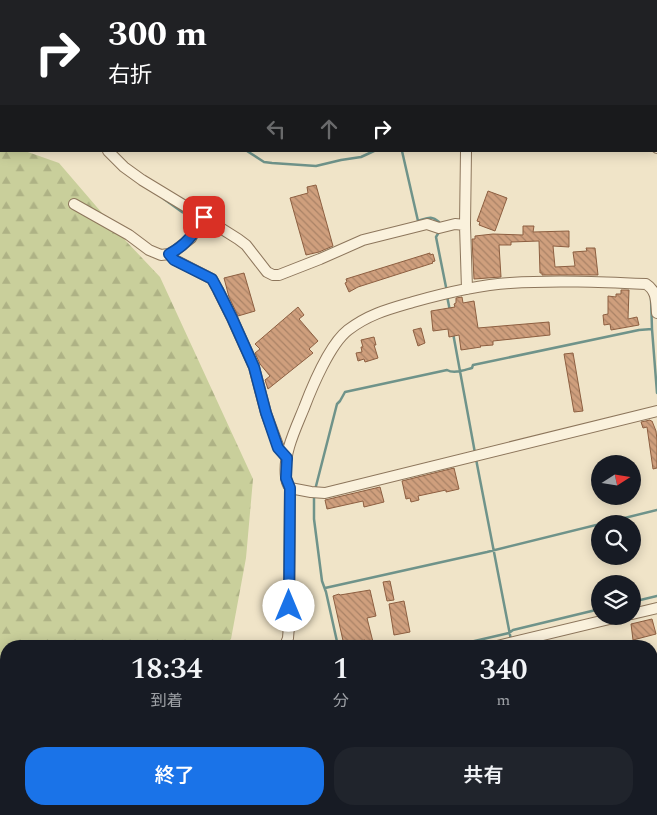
<!DOCTYPE html>
<html lang="ja">
<head>
<meta charset="utf-8">
<style>
	:root { --surface:#171b24; --page:#20242c; --text:#f1f3f6; --muted:#9ea1a6; --accent:#1a73e8 }
	body { margin:0; font-family:Spectral,"Noto Sans JP",serif; background:var(--page); color:var(--text); height:100vh; display:flex; flex-direction:column; font-size:19px; white-space:nowrap }
	* { box-sizing:border-box; margin:0 }
	p { font-size:16px; color:var(--muted) }
	.icon { flex:none; width:28px; height:28px; fill:none; stroke:currentColor; stroke-width:2; stroke-linecap:round; stroke-linejoin:round }
	.map { position:relative; flex:1; overflow:hidden }
	.drawer { position:absolute; left:0px; top:640px; width:658px; height:175px; display:flex; flex-direction:column; background:var(--surface); border-radius:20px 20px 0 0; box-shadow:0 2px 12px #0003 }
	.drawer>* { flex:none }
	.hud { position:absolute; left:0px; top:0px; width:658px; height:152px; box-shadow:0 2px 12px #0003; background:#202124; color:#fff; overflow:hidden }
	.needle { width:32px; rotate:78deg }
	.buttons { position:absolute; left:591px; top:455px; display:grid; gap:10px }
	.buttons a { display:grid; place-items:center; width:50px; height:50px; border-radius:50%; background:var(--surface); box-shadow:0 2px 12px #0003; font-size:25px }
	.pin { position:absolute; display:grid; place-items:center; width:42px; height:42px; color:#fff; margin:-21px; border-radius:10px; box-shadow:0 2px 8px #0006 }
	.me { position:absolute; width:55px; margin:-28px; rotate:0deg; stroke-linejoin:round; filter:drop-shadow(0 0 4px #0008) }
	.turn { display:flex; align-items:center; gap:18px; height:105px; padding:0 25px; font-size:22px }
	.turn .icon { width:65px; height:65px; stroke-width:2.5 }
	.turn b { display:block; font-size:35px; line-height:42px }
	.lanes { display:flex; align-items:center; height:48px; padding:0 25px; background:#0003; justify-content:center; gap:25px; direction:ltr }
	.lanes .off { opacity:.35 }
	.eta { display:flex; justify-content:space-evenly; align-items:center; height:85px; text-align:center }
	.eta b { font-size:30px; font-weight:600; line-height:35px }
	.button { display:flex; gap:10px; margin-top:auto; padding:10px 25px }
	.button a { flex:1; height:58px; border-radius:20px; background:var(--accent); color:#fff; font-size:20px; font-weight:600; line-height:58px; text-align:center }
	.button a+a { background:var(--page); color:var(--text) }
	.map>svg:first-child { display:block }
</style>
</head>
<body>
<div class="map">
<svg width="657" height="815" viewBox="0 0 657 815">
	<defs>
		<pattern id="forest-firs" width="22" height="20" patternUnits="userSpaceOnUse" patternTransform="scale(1.25)"><rect width="22" height="20" fill="#c9cf9b"/><path d="M5 1l3.5 6h-7zM16 11l3.5 6h-7z" fill="#aeb285"/></pattern>
		<pattern id="building-back-hatch" width="6" height="6" patternUnits="userSpaceOnUse" patternTransform="scale(1.25)"><rect width="6" height="6" fill="#cf9f7d"/><path d="M-1 5l2 2M0 0l6 6M5-1l2 2" fill="none" stroke="#a98266"/></pattern>
	</defs>
	<rect width="100%" height="100%" fill="#f0e4c8"/>
	<!-- forest -->
	<path fill="url(#forest-firs)" d="M0,142l1,1v8h24l34,12 67,78 34,36 93,202 -7,79 -15,81 -7,7h-218v163h31l-4,6h-33z"/>
	<!-- water -->
	<path fill="#a9c4bc" stroke="#6f938a" d="M427,809h210l-10,6h-213z"/>
	<g fill="none" stroke-linecap="round" stroke-linejoin="round">
		<!-- stream -->
		<path stroke="#6f938a" stroke-width="2.5" d="M256,1l1,-1
			M247,151l17,11 8,1 44,3 25,-6 20,-3 13,-6
			M402,151l16,70c10,-3 13,-6 21,1l1,4
			M164,199l18,13 9,3
			M439,232l-3,5 10,50
			M447,296l3,15
			M651,298l1,31 5,64
			M453,333l22,120
			M476,459l35,181
			M315,490l22,-86 3,-3 5,-9 102,-22c7,4 17,0 25,-2l1,-3 166,-35 13,-1
			M314,495v24l8,62 4,11 12,54
			M325,588l162,-36 170,-42
			M632,602l25,-6
			M453,646l56,-13 4,-3 87,-21"/>
	</g>
	<!-- building -->
	<path fill="url(#building-back-hatch)" stroke="#8d5f41" d="M316,185l17,61 -14,6 -13,3 -16,-57 18,-5 -1,-6z
		M488,191l19,7 -12,33 -16,-6 1,-3 -3,-1z
		M523,226h11l-1,6 36,-1v16l-16,-1 2,21 20,-1 -2,-14 14,-1 -1,-3h9l3,27h-56v-2h-2l-1,-32 -28,1v3h-12l2,32 -27,2 -2,-40h3v-3l18,-2 30,1z
		M430,253v2l3,-1 2,7 -3,1 1,1 -75,24 -9,5 -4,-9 2,-1 -1,-3z
		M244,273l11,38 -17,5 -9,-19 -5,-19z
		M621,290h8l-1,29 9,-2 2,8 -28,5 -1,-6 -6,1 -1,-10 5,-1v-18l8,1v-3h5z
		M462,297l1,6 11,-2 4,27 71,-6 1,13 -57,6v4l-13,1 1,1 -20,3 -2,-15 -10,2 -1,-8 -15,2 -2,-20 24,-4 -1,-3 2,-1v-5z
		M298,307l6,8 -5,4 19,22 -9,8 4,4 -45,36 -3,-9 5,-4 -10,-12 -5,-11 5,-4 -5,-5z
		M421,328l4,15 -7,3 -5,-16z
		M374,337l2,8h-2l4,13 -13,4 -1,-3 -6,2 -2,-8 6,-1 -1,-5h2l-2,-7z
		M573,353l10,58 -9,1 -10,-58z
		M650,420l1,1h1l4,10 1,9v28l-4,1 -6,-42 -4,1 -2,-6z
		M454,468l5,21 -13,3v-2l-28,6 1,4 -8,2 -1,-4 -4,1 -4,-18z
		M380,487l4,15 -20,5 -1,-6 -36,8 -2,-9z
		M390,581l4,19 -7,1 -4,-19z
		M370,590l6,26 -9,2 7,28h-8l-1,-6 -21,5 -11,-49 6,-2 1,1z
		M404,601l6,31 -16,3 -5,-31z
		M652,619l4,15 -23,6 -2,-16z"/>
	<g fill="none" stroke-linecap="round" stroke-linejoin="round">
		<defs>
			<path id="minor" d="M519,1v-1
				M0,52l1,1
				M656,147l1,1
				M108,151l16,16 18,13 61,37 35,22 8,6 21,27 6,3h6l41,-16 43,-19 64,-16 12,4 16,-4 10,1
				M466,151l-1,74 2,64
				M74,204l55,31 20,15 12,5 8,-1 7,-4 15,-12 12,-21
				M169,254l6,6 37,19 6,11 14,28 22,49 12,46 13,35 8,10
				M290,488l21,4 14,1 332,-82
				M632,614l25,-6
				M285,646l3,-8 1,-12 1,-138c-2,-3 -4,-7 -4,-11 -3,-23 9,-47 18,-69 8,-21 26,-64 44,-78 21,-16 41,-21 65,-28 32,-9 64,-17 97,-19 45,-3 91,-1 136,1 11,7 10,17 11,29
				M497,646l125,-30
				M242,809l4,6"/>
			<path id="major" d="M65,0l4,1
				M179,1l2,-1"/>
		</defs>
		<!-- minor casing -->
		<use href="#minor" stroke="#8d765c" stroke-width="12"/>
		<!-- major casing -->
		<use href="#major" stroke="#5b4430" stroke-width="15"/>
		<!-- minor -->
		<use href="#minor" stroke="#faf1dc" stroke-width="10"/>
		<!-- major -->
		<use href="#major" stroke="#f3d9a0" stroke-width="12"/>
	</g>
	<g fill="none" stroke-linecap="round" stroke-linejoin="round">
		<defs>
			<path id="route" d="M204,217c-10,16 -17,28 -35,37l5,6 38,19 6,11 14,28 22,49 12,46 12,35 9,10 -1,20 4,10 -1,118"/>
		</defs>
		<!-- route casing -->
		<use href="#route" stroke="#114b97" stroke-width="12"/>
		<!-- route -->
		<use href="#route" stroke="#1a73e8" stroke-width="9"/>
	</g>
</svg>
<div class="buttons">
<a><svg class="needle" viewBox="-14 -14 28 28"><path d="M0-13l5 13h-10z" fill="#e53935"/><path d="M0 13l5-13h-10z" fill="#9ea1a6"/></svg></a>
<a><svg class="icon" aria-label="search" viewBox="0 0 24 24"><circle cx="10" cy="10" r="6"/><path d="M15 15l6 6"/></svg></a>
<a><svg class="icon" aria-label="layers" viewBox="0 0 24 24"><path d="M12 4l9 5-9 5-9-5zM3 14l9 5 9-5"/></svg></a>
</div>
<div class="pin" style="left:204px;top:217px;background:#d93025"><svg class="icon" aria-label="arrive" viewBox="0 0 24 24"><path d="M6 21V4h12l-3 4 3 4H6"/></svg></div>
<svg class="me" style="left:289px;top:606px" viewBox="-20 -20 40 40"><circle r="19" fill="#fff"/><path d="M0-13L10 11 0 6-10 11z" fill="#1a73e8"/></svg>
<div class="hud">
<div class="turn"><svg class="icon" aria-label="right" viewBox="0 0 24 24"><path d="M7 20v-9h11M14 6l5 5-5 5"/></svg><div><b>300 m</b>右折</div></div>
<div class="lanes"><svg class="icon off" aria-label="left" viewBox="0 0 24 24"><path d="M17 20v-9H6M10 6l-5 5 5 5"/></svg><svg class="icon off" aria-label="ahead" viewBox="0 0 24 24"><path d="M12 20V5M6 11l6-6 6 6"/></svg><svg class="icon" aria-label="right" viewBox="0 0 24 24"><path d="M7 20v-9h11M14 6l5 5-5 5"/></svg></div>
</div>
<section class="drawer">
<div class="eta">
<div><b>18:34</b><p>到着</p></div>
<div><b>1</b><p>分</p></div>
<div><b>340</b><p>m</p></div>
</div>
<div class="button"><a>終了</a><a>共有</a></div>
</section>
</div>
</body>
</html>
